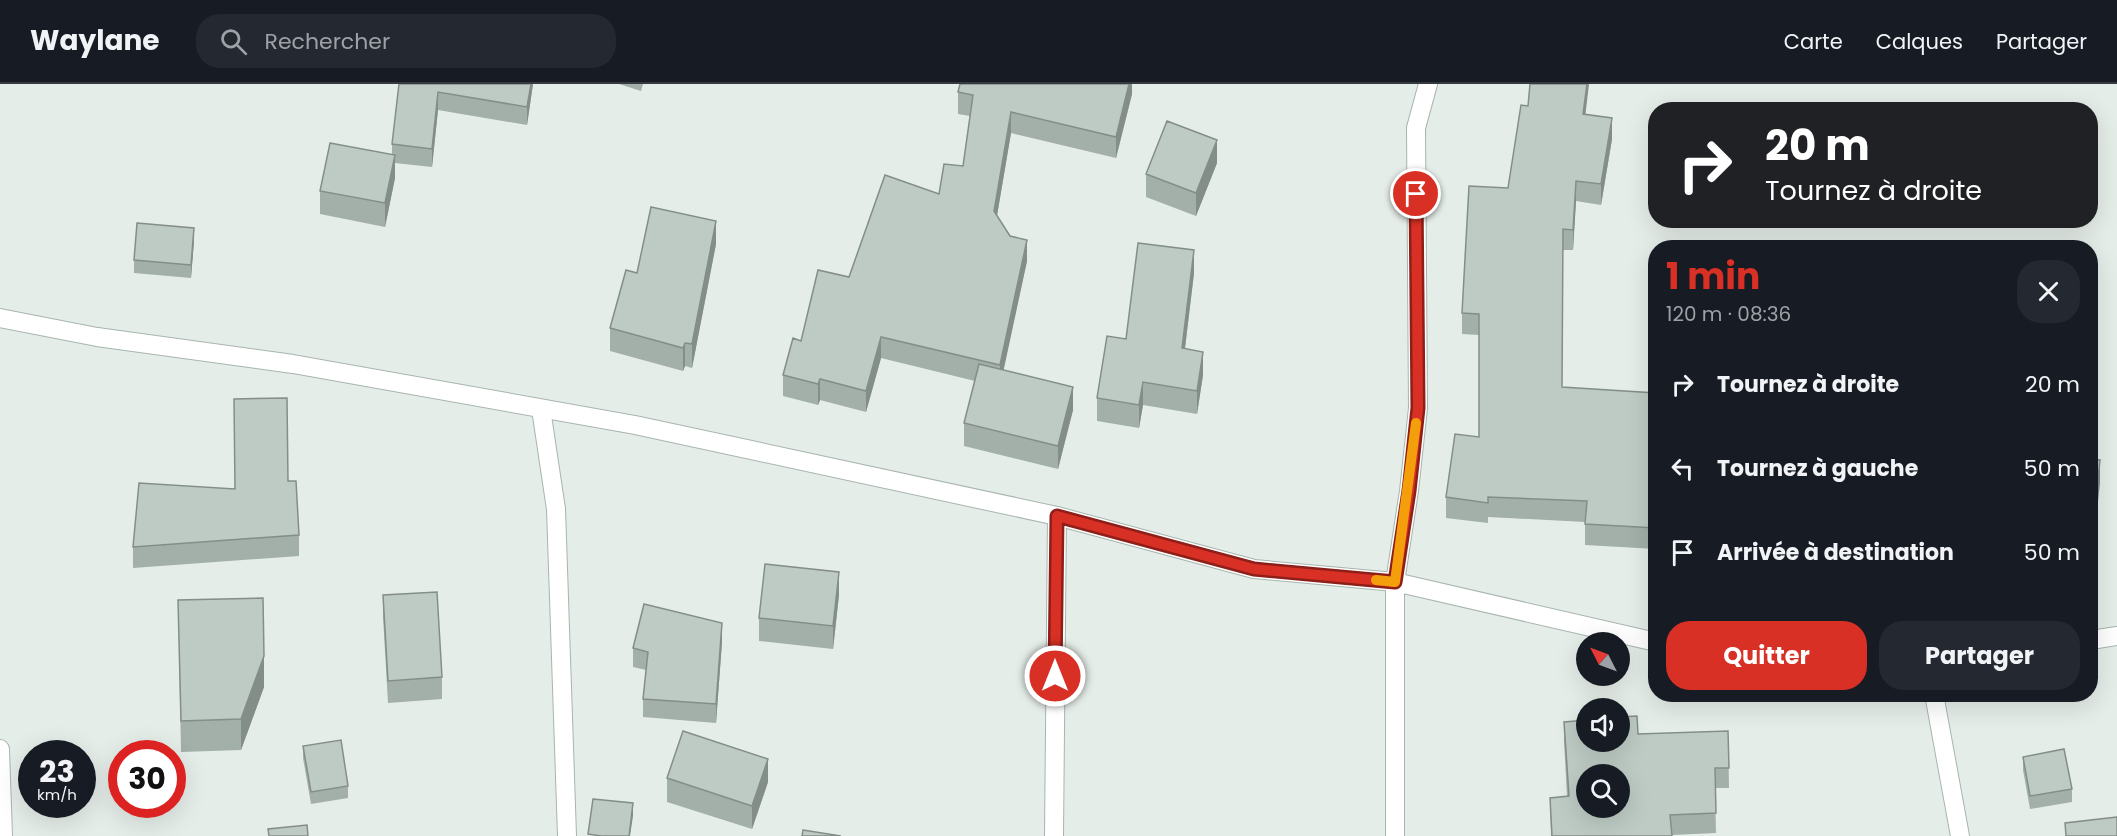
<!DOCTYPE html>
<html lang="fr">
<head>
<meta charset="utf-8">
<style>
	:root { --surface:#171b24; --page:#242831; --text:#f1f3f6; --muted:#9ea1a6; --line:#363941; --accent:#d93025 }
	body { margin:0; font-family:Poppins,sans-serif; background:var(--page); color:var(--text); height:100vh; display:flex; flex-direction:column; font-size:22px; white-space:nowrap }
	* { box-sizing:border-box; margin:0 }
	p { font-size:20px; color:var(--muted) }
	.icon { flex:none; width:33px; height:33px; fill:none; stroke:currentColor; stroke-width:2; stroke-linecap:round; stroke-linejoin:round }
	.map { position:relative; flex:1; overflow:hidden }
	.panel { position:absolute; left:1648px; top:156px; width:450px; height:462px; display:flex; flex-direction:column; background:var(--surface); border-radius:24px; box-shadow:0 6px 24px #0002 }
	.panel>* { flex:none }
	.banner { position:absolute; left:1648px; top:18px; width:450px; height:126px; border-radius:24px; box-shadow:0 6px 24px #0002; background:#202124; color:#fff; overflow:hidden }
	.needle { width:39px; rotate:312deg }
	.tools { position:absolute; left:1576px; top:548px; display:grid; gap:12px }
	.tools a { display:grid; place-items:center; width:54px; height:54px; border-radius:50%; background:var(--surface); box-shadow:0 6px 24px #0002; font-size:30px }
	.speed { position:absolute; left:18px; top:656px; display:flex; gap:12px; font-size:30px; font-weight:700; text-align:center }
	.speed>* { display:grid; place-content:center; width:78px; height:78px; border-radius:50%; background:var(--surface); box-shadow:0 6px 24px #0002; line-height:1 }
	.speed small { font-size:15px; font-weight:400 }
	.speed .limit { border:9px solid #d22; background:#fff; color:#111 }
	.pin { position:absolute; display:grid; place-items:center; width:51px; height:51px; color:#fff; margin:-26px; border:3px solid #fff; border-radius:50%; box-shadow:0 2px 6px #0007 }
	.me { position:absolute; width:66px; margin:-33px; rotate:0deg; stroke-linejoin:round; filter:drop-shadow(0 0 4px #0008) }
	.turn { display:flex; align-items:center; gap:21px; height:126px; padding:0 18px; font-size:27px }
	.turn .icon { width:78px; height:78px; stroke-width:2.5 }
	.turn b { display:block; font-size:42px; line-height:51px }
	.round { display:grid; place-items:center; flex:none; width:63px; height:63px; border-radius:24px; background:var(--page) }
	.headline { display:flex; align-items:center; justify-content:space-between; height:102px; padding:0 18px }
	h1 { font-size:36px; font-weight:700; line-height:45px; color:var(--accent) }
	.primary-button { display:flex; gap:12px; margin-top:auto; padding:12px 18px }
	.primary-button a { flex:1; height:69px; border-radius:24px; background:var(--accent); color:#fff; font-size:24px; font-weight:700; line-height:69px; text-align:center }
	.primary-button a+a { background:var(--page); color:var(--text) }
	ul { padding:0; list-style:none }
	li { display:flex; align-items:center; gap:18px; height:84px; padding:0 18px }
	li div { flex:1 }
	li b { display:block; font-size:22px }
	li em { font-style:normal }
	header { display:flex; align-items:center; gap:36px; box-sizing:border-box; height:84px; padding:0 30px; background:var(--surface); border-bottom:2px solid var(--line) }
	header strong { font-size:28px }
	nav { display:flex; gap:33px; margin-inline-start:auto; font-size:21px }
	.search { width:420px; height:54px; background:var(--page); display:flex; align-items:center; gap:15px; box-sizing:border-box; padding:0 21px; border-radius:24px; color:var(--muted); font-size:22px }
	.map>svg:first-child { display:block }
</style>
</head>
<body>
<header>
<strong>Waylane</strong>
<div class="search"><svg class="icon" aria-label="search" viewBox="0 0 24 24"><circle cx="10" cy="10" r="6"/><path d="M15 15l6 6"/></svg>Rechercher</div>
<nav><a>Carte</a><a>Calques</a><a>Partager</a></nav>
</header>
<div class="map">
<svg width="2117" height="752" viewBox="0 0 2117 752">
	<rect width="100%" height="100%" fill="#e5ede9"/>
	<g fill="none" stroke-linecap="round" stroke-linejoin="round">
		<defs>
			<path id="street" d="M0,234l97,19 196,27 342,61 422,91 197,53 141,13 261,60
				M541,325l15,100 11,327
				M2091,556l26,-4
				M1934,610l26,142
				M0,665l3,87
				M1054,752l3,-320
				M1395,752v-254l14,-91 9,-83 -2,-280 12,-44"/>
		</defs>
		<!-- street casing -->
		<use href="#street" stroke="#a8b5af" stroke-width="20"/>
		<!-- street -->
		<use href="#street" stroke="#fff" stroke-width="18"/>
	</g>
	<!-- wall -->
	<path fill="#a3afa9" d="M399,0h134l-6,41 -89,-15 -6,57 -37,-4v15l-10,49 -65,-13v-23l72,-37v-10z
		M619,0h24l-2,7z
		M1132,0v10l-16,64 -105,-25 -14,83 30,45 -24,109 70,40 -15,59 -94,-23v-23l11,-42 -94,-23 -15,54 -46,-12 -2,5 -35,-9v-21l18,-34 48,-64 90,-83 24,-28 7,-50 -12,-2v-22z
		M1585,31l27,24 -11,66 -25,-4 -3,49h-10l-1,137 94,6v156l-71,-4v-23l-97,-5v6l-42,-5v-21l33,-60v-102l-17,-1v-21l46,-125z
		M1217,79l-21,53 -50,-19v-23z
		M194,157l-3,37 -57,-5v-13z
		M716,160l-24,124 -7,-2 -2,5 -73,-20v-23l27,-55z
		M1194,189l-9,76 18,26 -6,39 -54,-9 -4,23 -42,-7v-23l29,-59z
		M288,397l11,54v21l-166,12v-21l102,-58z
		M383,511l59,82v22l-54,4 -5,-86z
		M839,511l-6,54 -74,-8v-23z
		M178,516l86,87 -23,63 -60,2z
		M722,558l-6,81 -73,-6v-18l3,-29 -13,-3v-19z
		M1564,638l74,12 90,-3 1,57h-14l1,45 -44,2v1h-121l-1,-38 17,-2 -3,-55z
		M303,662l45,40v12l-37,6 -8,-46z
		M2023,673l49,32v13l-42,7 -7,-39z
		M667,694l101,4 -16,47 -85,-27z"/>
	<!-- shaded-wall -->
	<path fill="#848e89" d="M531,0h2l-6,41v-18z
		M1129,0h3v10l-16,64v-21z
		M1587,0h2l-6,51v-21z
		M438,8v18l-6,57v-18z
		M1011,28v21l-17,100v-22z
		M1612,34v21l-11,66v-21z
		M1217,56v23l-21,53v-23z
		M395,71v23l-10,49v-24z
		M1576,97v20l-3,49v-20z
		M716,137v23l-24,124v-24z
		M194,144v13l-3,37v-13z
		M1027,156v21l-27,126v-22z
		M1194,166v23l-12,99v-24z
		M881,253v21l-15,54v-21z
		M685,259v23l-2,5v-23z
		M1203,268v23l-6,39v-23z
		M820,295v21l-2,5v-21z
		M1143,298v23l-4,23v-23z
		M1073,303v23l-15,59v-23z
		M2100,376v23l-9,84v-23z
		M839,488v23l-6,54v-23z
		M722,539v19l-6,81v-19z
		M264,572v31l-23,63v-31z
		M768,675v23l-16,47v-23z
		M633,719v13l-3,20h-1z"/>
	<!-- building -->
	<path fill="#bdcbc4" stroke="#848e89" stroke-width="1.5" fill-rule="evenodd" d="M399,0h132l-4,23 -89,-15 -6,57 -40,-5z
		M960,0h169l-13,53 -105,-25 -17,99 16,25 17,4 -27,125 -119,-28 -15,54 -46,-12 -2,5 -35,-9 10,-37 8,3 17,-71 31,7 36,-102 54,19 5,-30 19,2 10,-71 -15,-3z
		M1530,0h57l-4,30 29,4 -11,66 -25,-3 -3,49 -10,-1 -1,158 94,6v135l-71,-4 2,-23 -99,-4v6l-42,-6 9,-63 24,3v-123l-17,-1 7,-127 39,2 13,-83 7,1z
		M1167,37l50,19 -21,53 -50,-19z
		M330,59l65,12 -10,48 -65,-12z
		M651,123l65,14 -24,123 -7,-1 -2,5 -73,-20 16,-58 11,3z
		M137,139l57,5 -3,37 -57,-5z
		M1138,159l56,7 -12,98 21,4 -6,39 -54,-9 -4,23 -42,-7 10,-62 19,3z
		M979,280l94,23 -15,59 -94,-23z
		M287,314l1,83h8l3,54 -166,12 6,-64 96,6 -1,-90z
		M2091,375l9,1 -9,84z
		M765,480l74,8 -6,54 -74,-8z
		M437,508l5,85 -54,4 -5,-86z
		M263,514l1,58 -23,63 -60,2 -3,-121z
		M644,520l78,19 -6,81 -73,-5 5,-47 -15,-4z
		M1637,632l1,18 90,-3 1,37h-14l1,45 -46,2 2,21h-120l-2,-38 19,-2 -5,-74 23,-2v21h33v-24zM1587,690h33v33h-33z
		M683,647l85,28 -16,47 -85,-28z
		M341,656l7,46 -37,6 -8,-46z
		M2064,665l8,40 -42,7 -7,-39z
		M593,715l40,4 -4,33h-28l-13,-2z
		M2117,733v19h-51l-1,-13z
		M307,741l1,11h-39l-1,-7z
		M803,746l38,6h-39z"/>
	<g fill="none" stroke-linecap="round" stroke-linejoin="round">
		<defs>
			<path id="route" d="M1055,592l2,-160 197,53 141,13 14,-91 9,-83 -2,-214"/>
		</defs>
		<!-- route casing -->
		<use href="#route" stroke="#8d1f18" stroke-width="15"/>
		<!-- route -->
		<use href="#route" stroke="#d93025" stroke-width="10"/>
		<!-- slow -->
		<path stroke="#f59e0b" stroke-width="10" d="M1376,496l19,2 21,-159"/>
	</g>
</svg>
<div class="tools">
<a><svg class="needle" viewBox="-14 -14 28 28"><path d="M0-13l5 13h-10z" fill="#e53935"/><path d="M0 13l5-13h-10z" fill="#9ea1a6"/></svg></a>
<a><svg class="icon" aria-label="sound" viewBox="0 0 24 24"><path d="M4 9h4l5-4v14l-5-4H4zM17 9q2 3 0 6"/></svg></a>
<a><svg class="icon" aria-label="search" viewBox="0 0 24 24"><circle cx="10" cy="10" r="6"/><path d="M15 15l6 6"/></svg></a>
</div>
<div class="speed"><div>23<small>km/h</small></div><div class="limit">30</div></div>
<div class="pin" style="left:1416px;top:110px;background:#d93025"><svg class="icon" aria-label="arrive" viewBox="0 0 24 24"><path d="M6 21V4h12l-3 4 3 4H6"/></svg></div>
<svg class="me" style="left:1055px;top:592px" viewBox="-20 -20 40 40"><circle r="17" fill="#d93025" stroke="#fff" stroke-width="3"/><path d="M0-11L8 9 0 5-8 9z" fill="#fff"/></svg>
<div class="banner">
<div class="turn"><svg class="icon" aria-label="right" viewBox="0 0 24 24"><path d="M7 20v-9h11M14 6l5 5-5 5"/></svg><div><b>20 m</b>Tournez à droite</div></div>
</div>
<section class="panel">
<div class="headline"><div><h1>1 min</h1><p>120 m · 08:36</p></div><a class="round"><svg class="icon" aria-label="close" viewBox="0 0 24 24"><path d="M6 6l12 12M18 6L6 18"/></svg></a></div>
<ul>
<li><svg class="icon" aria-label="right" viewBox="0 0 24 24"><path d="M7 20v-9h11M14 6l5 5-5 5"/></svg><div><b>Tournez à droite</b></div><em>20 m</em></li>
<li><svg class="icon" aria-label="left" viewBox="0 0 24 24"><path d="M17 20v-9H6M10 6l-5 5 5 5"/></svg><div><b>Tournez à gauche</b></div><em>50 m</em></li>
<li><svg class="icon" aria-label="arrive" viewBox="0 0 24 24"><path d="M6 21V4h12l-3 4 3 4H6"/></svg><div><b>Arrivée à destination</b></div><em>50 m</em></li>
</ul>
<div class="primary-button"><a>Quitter</a><a>Partager</a></div>
</section>
</div>
</body>
</html>
